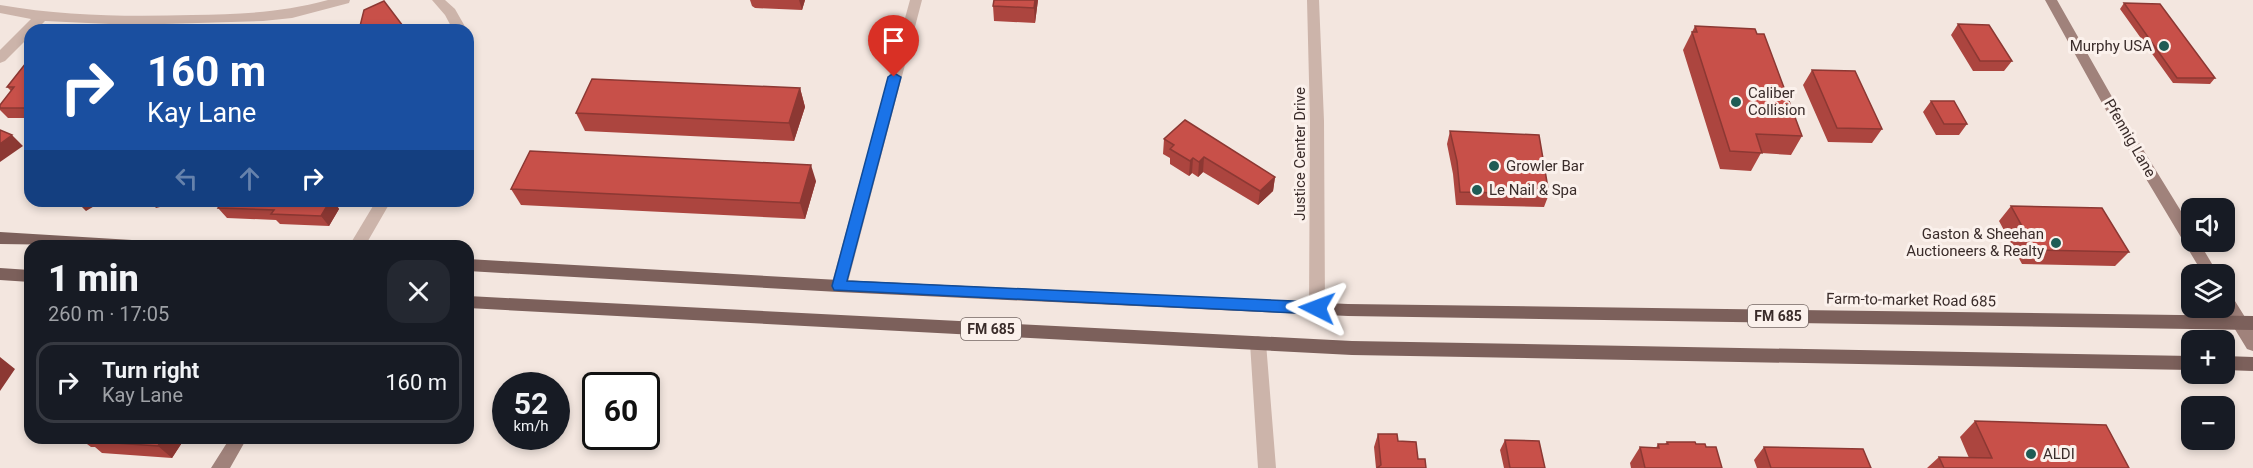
<!DOCTYPE html>
<html lang="en">
<head>
<meta charset="utf-8">
<style>
	:root { --surface:#171b24; --page:#242831; --text:#f1f3f6; --muted:#9ea1a6; --line:#363941 }
	body { margin:0; font-family:Roboto,sans-serif; background:var(--page); color:var(--text); height:100vh; display:flex; flex-direction:column; font-size:22px; white-space:nowrap }
	* { box-sizing:border-box; margin:0 }
	p { font-size:20px; color:var(--muted) }
	.icon { flex:none; width:33px; height:33px; fill:none; stroke:currentColor; stroke-width:2; stroke-linecap:round; stroke-linejoin:round }
	.map { position:relative; flex:1; overflow:hidden }
	.drawer { position:absolute; left:24px; top:240px; width:450px; height:204px; display:flex; flex-direction:column; background:var(--surface); border-radius:18px; box-shadow:0 3px 9px #0003 }
	.drawer>* { flex:none }
	.hud { position:absolute; left:24px; top:24px; width:450px; height:183px; border-radius:18px; box-shadow:0 3px 9px #0003; background:#1a4fa0; color:#fff; overflow:hidden }
	.controls { position:absolute; left:2181px; top:198px; display:grid; gap:12px }
	.controls a { display:grid; place-items:center; width:54px; height:54px; border-radius:12px; background:var(--surface); box-shadow:0 3px 9px #0003; font-size:30px }
	.speed { position:absolute; left:492px; top:372px; display:flex; gap:12px; font-size:30px; font-weight:700; text-align:center }
	.speed>* { display:grid; place-content:center; width:78px; height:78px; border-radius:50%; background:var(--surface); box-shadow:0 3px 9px #0003; line-height:1 }
	.speed small { font-size:15px; font-weight:400 }
	.speed .limit { border:3px solid #111; border-radius:9px; background:#fff; color:#111 }
	.pin { position:absolute; display:grid; place-items:center; width:51px; height:51px; color:#fff; margin:-62px -26px; border-radius:50% 50% 50% 0; rotate:-45deg; box-shadow:0 0 6px #0007 }
	.pin .icon { rotate:45deg }
	.me { position:absolute; width:66px; margin:-33px; rotate:273deg; stroke-linejoin:round; filter:drop-shadow(0 0 4px #0008) }
	.turn { display:flex; align-items:center; gap:21px; height:126px; padding:0 24px; font-size:27px }
	.turn .icon { width:78px; height:78px; stroke-width:2.5 }
	.turn b { display:block; font-size:42px; line-height:51px }
	.lanes { display:flex; align-items:center; height:57px; padding:0 24px; background:#0003; justify-content:center; gap:30px; direction:ltr }
	.lanes .off { opacity:.35 }
	.round { display:grid; place-items:center; flex:none; width:63px; height:63px; border-radius:18px; background:var(--page) }
	.head { display:flex; align-items:center; justify-content:space-between; height:102px; padding:0 24px }
	h1 { font-size:36px; font-weight:800; line-height:45px }
	ul { padding:0; list-style:none }
	li { display:flex; align-items:center; gap:18px; height:81px; margin:0 12px 9px; padding:0 12px; border:3px solid var(--line); border-radius:18px }
	li div { flex:1 }
	li b { display:block; font-size:22px }
	li em { font-style:normal }
	.map>svg:first-child { display:block }
</style>
</head>
<body>
<div class="map">
<svg width="2253" height="468" viewBox="0 0 2253 468">
	<rect width="100%" height="100%" fill="#f3e6df"/>
	<g fill="none" stroke-linecap="round" stroke-linejoin="round">
		<!-- street -->
		<path fill="#ccb4aa" fill-rule="evenodd" d="M328,0h22l-1,3 -57,15 -29,3 -132,4 -86,-4 -9,9h-6v6l-25,25 -5,2v-13l31,-31 -31,-6v-8c64,11 127,12 192,10 49,-1 88,-2 136,-15z
			M432,0h13l10,9 12,21h-14l-8,-15z
			M910,0h12l-75,286 -3,4 -5,2 -5,-2 -3,-4z
			M1307,0h12l5,121 1,187 -2,5 -6,1 -6,-1 -2,-5 1,-187z
			M376,201h15l-26,45h-16z
			M1258,336l6,2 2,5 10,125h-18l-8,-125 2,-5z"/>
		<!-- secondary -->
		<path fill="#a0827b" fill-rule="evenodd" d="M2045,0h12l71,125 64,104v13h7l19,32h-15l-85,-142z
			M2224,291l6,2 23,37v21l-6,-2 -25,-41h2z
			M230,438h17l-17,30h-19z"/>
		<!-- primary -->
		<path fill="#7c605b" fill-rule="evenodd" d="M0,232l132,8 5,2 3,4 -140,-2z
			M468,259l371,21 509,24 905,12v14l-905,-14 -509,-24 -371,-21z
			M0,268l30,2v12l-30,-2z
			M468,296l884,45 840,15v14l-840,-15 -884,-47z
			M2224,356l29,1v14l-29,-1z"/>
	</g>
	<!-- wall -->
	<path fill="#ac453f" d="M750,0h55l-3,10 -47,-2 -3,-2z
		M1038,0l-3,23 -41,-2 -1,-15z
		M2124,3l91,75 -5,6 -37,-1 -53,-74z
		M1958,24l54,37 -8,10h-31l-22,-36z
		M1695,26l107,110 -11,19 -30,-2 -10,18 -31,-2 -37,-119z
		M30,58v60h-22l-8,-8v-5l11,-14 -4,-4z
		M1812,70l70,59 -10,14 -44,-1 -25,-57z
		M800,88l5,19 -11,34 -209,-10 -9,-18z
		M1931,101l36,23 -8,11h-23l-13,-23z
		M1450,131l99,63 -5,13 -88,-2 -3,-31 -6,-30z
		M1164,139l111,38 -2,14 -15,14 -55,-33 -5,5 -6,-4 -3,3 -19,-12v-6l-7,-4z
		M816,181l-11,38 -284,-14 -10,-16z
		M222,201h112l5,8 -10,17 -49,-2 -4,-4 -49,-2 -9,-10z
		M2011,206l118,46 -14,14 -93,-2 -23,-43z
		M1975,421l154,47h-202l12,-11 30,1 -9,-21z
		M1378,434l20,7 20,18 -42,9 -2,-21z
		M79,438h106l-13,20 -70,-5 -7,-6h-4z
		M1505,440l40,28h-41l-4,-18z
		M1667,442l29,2 10,3 16,21h-91l-1,-5 10,-16 16,1 2,-4h7z
		M1764,447l107,21h-114l-3,-8z"/>
	<!-- shaded-wall -->
	<path fill="#8c3833" d="M799,0h6l-3,10z
		M1035,0h3l-3,23 -1,-15z
		M800,88l5,19 -11,34 -5,-18z
		M12,135l11,11 -23,16v-18z
		M1204,157l-1,15 -5,5 1,-15z
		M1193,158l-1,15 -3,3 1,-15z
		M811,165l5,16 -11,38 -5,-16z
		M1275,177l-2,14 -15,14 2,-14z
		M76,201h27l-17,10z
		M150,201h34l-28,7z
		M330,201h4l5,8 -10,17 -8,-10z
		M0,357l15,12 -15,22z
		M163,438h22l-13,20 -14,-12z"/>
	<!-- building -->
	<path fill="#c85049" stroke="#8c3833" stroke-width="1.5" d="M994,0h41l-1,8 -41,-2z
		M384,1l22,29h-47l5,-20z
		M2124,3l36,1 55,74h-38z
		M1958,24l31,1 23,36h-32z
		M1695,26l60,3 2,5h7l38,102 -46,-2 6,19 -32,-2 -38,-119h5z
		M30,58v50h-30v-3l14,-18h-7z
		M1812,70l43,1 27,58 -45,-1z
		M592,79l208,9 -11,35 -213,-10z
		M1931,101h23l13,23h-23z
		M1185,120l90,57 -15,14 -56,-34 -5,5 -6,-4 -3,3 -20,-12 4,-4 -10,-6z
		M0,130l12,5 -12,9z
		M1450,131l89,4 10,59 -89,-2 -3,-31z
		M530,151l281,14 -11,38 -289,-14z
		M222,201h108l-9,15 -50,-2 3,-4 -56,-2z
		M2011,206l91,2 27,44 -94,-2z
		M1975,421l131,4 23,43h-185l-5,-11 53,1z
		M1378,434h19l1,7 18,1 2,17h7l1,9h-49l4,-3z
		M89,438h74l-5,8 -71,-5z
		M1505,440l34,1 6,27h-35z
		M1667,442h28l1,2h9l1,3h10l6,21h-77l-5,-21 19,1 -1,-4h10z
		M1764,447l99,2 8,19h-100z"/>
	<!-- route -->
	<path fill="#1a73e8" stroke="#114b97" stroke-width="1.5" d="M894,73l7,4 -54,204 470,21 5,2 2,4 -2,4 -5,2 -483,-24 -2,-4 56,-209z"/>
	<!-- markers -->
	<g fill="#1e5c55" stroke="#fbf1ec" stroke-width="2">
		<circle cx="2164" cy="46" r="6"/>
		<circle cx="1736" cy="102" r="6"/>
		<circle cx="1494" cy="166" r="6"/>
		<circle cx="1477" cy="190" r="6"/>
		<circle cx="2056" cy="243" r="6"/>
		<circle cx="2031" cy="454" r="6"/>
	</g>
	<g text-anchor="middle" dominant-baseline="central" stroke-width="6" stroke-linejoin="round" paint-order="stroke">
		<!-- shield labels -->
		<g fill="#fbf1ec" stroke="#746764" stroke-width="1.5">
			<rect x="1748" y="305" width="60" height="22" rx="4.5"/>
			<rect x="961" y="318" width="60" height="22" rx="4.5"/>
		</g>
		<g font-size="14" font-weight="bold" fill="#3a2c2a">
			<text x="1778" y="316">FM 685</text>
			<text x="991" y="329">FM 685</text>
		</g>
		<!-- poi labels -->
		<g font-size="15" fill="#3a2c2a" stroke="#fbf1ec" text-anchor="start">
			<text x="2152" y="46" text-anchor="end">Murphy USA</text>
			<text x="1748" y="93">Caliber<tspan x="1748" dy="17">Collision</tspan></text>
			<text x="1506" y="166">Growler Bar</text>
			<text x="1489" y="190">Le Nail &amp; Spa</text>
			<text x="2044" y="234" text-anchor="end">Gaston &amp; Sheehan<tspan x="2044" dy="17">Auctioneers &amp; Realty</tspan></text>
			<text x="2043" y="454">ALDI</text>
		</g>
		<!-- street labels -->
		<g font-size="15" fill="#3a2c2a" stroke="#fbf1ec">
			<text transform="translate(2130 138) rotate(60)">Pfennig Lane</text>
			<text transform="translate(1300 154) rotate(-90)">Justice Center Drive</text>
			<text transform="translate(1911 300) rotate(1)">Farm-to-market Road 685</text>
		</g>
	</g>
</svg>
<div class="controls">
<a><svg class="icon" aria-label="sound" viewBox="0 0 24 24"><path d="M4 9h4l5-4v14l-5-4H4zM17 9q2 3 0 6"/></svg></a>
<a><svg class="icon" aria-label="layers" viewBox="0 0 24 24"><path d="M12 4l9 5-9 5-9-5zM3 14l9 5 9-5"/></svg></a>
<a>+</a>
<a>−</a>
</div>
<div class="speed"><div>52<small>km/h</small></div><div class="limit">60</div></div>
<div class="pin" style="left:894px;top:77px;background:#d93025"><svg class="icon" aria-label="arrive" viewBox="0 0 24 24"><path d="M6 21V4h12l-3 4 3 4H6"/></svg></div>
<svg class="me" style="left:1317px;top:308px" viewBox="-20 -20 40 40"><path d="M0-17L14 15 0 8-14 15z" fill="#1a73e8" stroke="#fff" stroke-width="4"/></svg>
<div class="hud">
<div class="turn"><svg class="icon" aria-label="right" viewBox="0 0 24 24"><path d="M7 20v-9h11M14 6l5 5-5 5"/></svg><div><b>160 m</b>Kay Lane</div></div>
<div class="lanes"><svg class="icon off" aria-label="left" viewBox="0 0 24 24"><path d="M17 20v-9H6M10 6l-5 5 5 5"/></svg><svg class="icon off" aria-label="ahead" viewBox="0 0 24 24"><path d="M12 20V5M6 11l6-6 6 6"/></svg><svg class="icon" aria-label="right" viewBox="0 0 24 24"><path d="M7 20v-9h11M14 6l5 5-5 5"/></svg></div>
</div>
<section class="drawer">
<div class="head"><div><h1>1 min</h1><p>260 m · 17:05</p></div><a class="round"><svg class="icon" aria-label="close" viewBox="0 0 24 24"><path d="M6 6l12 12M18 6L6 18"/></svg></a></div>
<ul>
<li><svg class="icon" aria-label="right" viewBox="0 0 24 24"><path d="M7 20v-9h11M14 6l5 5-5 5"/></svg><div><b>Turn right</b><p>Kay Lane</p></div><em>160 m</em></li>
</ul>
</section>
</div>
</body>
</html>
